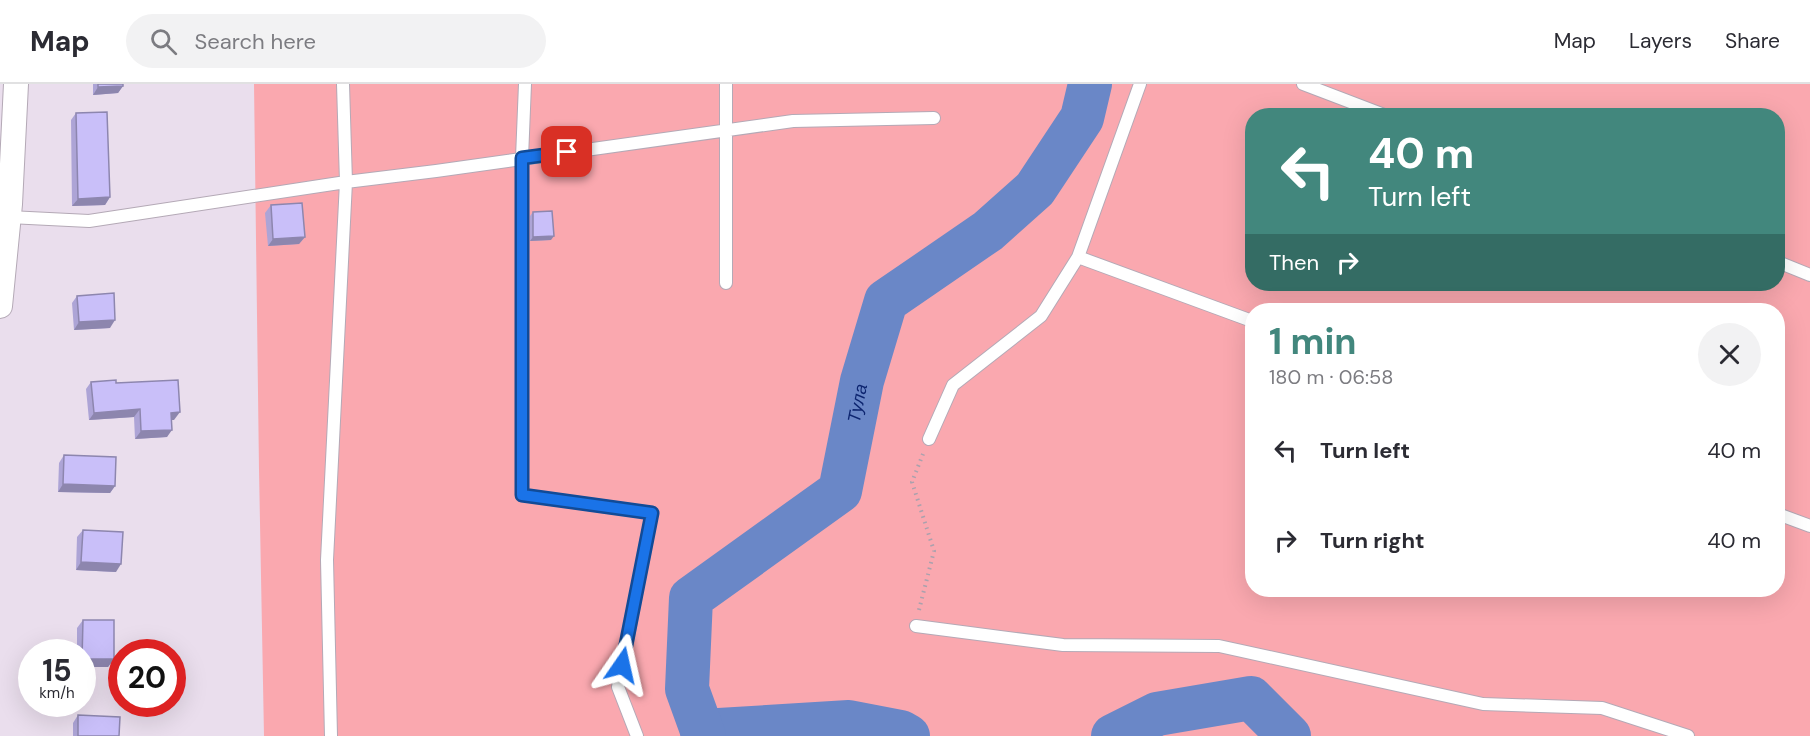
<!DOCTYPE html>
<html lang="en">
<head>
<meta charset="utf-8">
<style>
	:root { --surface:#fff; --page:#f2f2f3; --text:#2b2b33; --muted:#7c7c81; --line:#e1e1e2; --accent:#42877d }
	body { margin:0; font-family:"DM Sans",sans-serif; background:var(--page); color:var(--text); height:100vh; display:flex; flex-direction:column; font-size:22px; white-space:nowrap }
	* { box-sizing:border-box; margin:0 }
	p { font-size:20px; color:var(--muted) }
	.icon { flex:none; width:33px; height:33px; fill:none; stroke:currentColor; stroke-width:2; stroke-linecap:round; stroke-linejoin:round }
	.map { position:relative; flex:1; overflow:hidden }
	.details { position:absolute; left:1245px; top:219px; width:540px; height:294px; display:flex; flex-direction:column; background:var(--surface); border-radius:24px; box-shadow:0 6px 24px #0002 }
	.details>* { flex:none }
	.guide { position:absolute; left:1245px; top:24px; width:540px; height:183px; border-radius:24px; box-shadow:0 6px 24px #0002; background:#42877d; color:#fff; overflow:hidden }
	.speed { position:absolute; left:18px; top:555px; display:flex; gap:12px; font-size:30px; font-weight:700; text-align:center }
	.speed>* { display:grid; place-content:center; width:78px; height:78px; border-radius:50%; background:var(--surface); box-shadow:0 6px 24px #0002; line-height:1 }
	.speed small { font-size:15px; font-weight:400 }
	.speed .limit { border:9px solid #d22; background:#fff; color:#111 }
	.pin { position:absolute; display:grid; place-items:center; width:51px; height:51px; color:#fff; margin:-26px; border-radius:12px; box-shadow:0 3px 9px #0006 }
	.me { position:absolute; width:66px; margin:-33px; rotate:11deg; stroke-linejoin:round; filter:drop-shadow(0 0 4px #0008) }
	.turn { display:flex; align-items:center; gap:21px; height:126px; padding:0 24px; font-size:27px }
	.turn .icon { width:78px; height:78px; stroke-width:2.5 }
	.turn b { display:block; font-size:42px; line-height:51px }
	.then { display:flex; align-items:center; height:57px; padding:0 24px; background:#0003; gap:12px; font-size:22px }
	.round { display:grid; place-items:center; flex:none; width:63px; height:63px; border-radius:32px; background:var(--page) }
	.overview { display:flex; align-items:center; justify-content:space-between; height:102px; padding:0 24px }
	h1 { font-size:36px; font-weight:700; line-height:45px; color:var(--accent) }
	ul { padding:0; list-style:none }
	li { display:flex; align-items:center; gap:18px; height:90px; padding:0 24px }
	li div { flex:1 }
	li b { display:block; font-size:22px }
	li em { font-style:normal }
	header { display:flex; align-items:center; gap:36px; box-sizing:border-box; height:84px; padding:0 30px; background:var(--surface); border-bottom:2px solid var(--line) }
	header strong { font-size:28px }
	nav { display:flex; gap:33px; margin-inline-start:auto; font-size:21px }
	.search { width:420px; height:54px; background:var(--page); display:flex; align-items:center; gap:15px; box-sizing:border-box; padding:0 21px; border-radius:33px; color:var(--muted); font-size:22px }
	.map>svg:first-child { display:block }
</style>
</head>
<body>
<header>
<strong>Map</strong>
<div class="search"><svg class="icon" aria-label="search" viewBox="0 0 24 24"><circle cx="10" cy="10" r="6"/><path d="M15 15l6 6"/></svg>Search here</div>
<nav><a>Map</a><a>Layers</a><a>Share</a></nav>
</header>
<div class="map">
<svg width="1810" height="652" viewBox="0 0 1810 652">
	<rect width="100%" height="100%" fill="#eadeed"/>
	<!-- green -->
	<path fill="#faa8af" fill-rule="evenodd" d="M254,0h1556v652h-1546l-5,-267zM1252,32h526v168h-526zM1252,226h526v280h-526z"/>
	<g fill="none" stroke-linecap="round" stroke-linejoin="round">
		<!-- river -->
		<g stroke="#6a87c7" stroke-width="44">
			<path d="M702,647l147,-9 52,10 7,4"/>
			<path id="s1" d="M704,652l-17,-47 4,-91 149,-107 22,-110 24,-80 102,-70 47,-42 47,-71 8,-34"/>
			<path d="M1113,652l44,-22 94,-16 38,38"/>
		</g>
		<defs>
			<path id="service" d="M525,0l-3,74v337l130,18 -34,174 19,49
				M726,0v199
				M1303,0l84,32
				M9,133l80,4 257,-39 90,-11 357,-50 141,-3
				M1078,173l174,64
				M1778,178l32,13
				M929,355l24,-54 88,-69 37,-59 62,-173
				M1778,430l32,12
				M916,542l147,19 156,1 264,58 119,4 86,28
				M331,652l-4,-176 19,-378 -3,-98"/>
			<path id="minor" d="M0,222l10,-102 6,-120"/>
		</defs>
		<!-- service casing -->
		<use href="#service" stroke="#b4a9b6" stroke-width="14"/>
		<!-- minor casing -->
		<use href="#minor" stroke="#b4a9b6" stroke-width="26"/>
		<!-- path -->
		<path stroke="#aaa1ad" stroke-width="4" stroke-dasharray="1.5 4.5" stroke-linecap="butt" d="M919,526l15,-59 -22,-69 11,-28"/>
		<!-- service -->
		<use href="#service" stroke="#fff" stroke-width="12"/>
		<!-- minor -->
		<use href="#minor" stroke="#fff" stroke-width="24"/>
	</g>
	<!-- wall -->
	<path fill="#ada4d6" d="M93,0h30v2l-5,7 -25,2z
		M76,29l34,84 -5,8 -33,1 -1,-86z
		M271,121l34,32 -6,7 -31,2 -3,-33z
		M533,128l18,28 -21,1v-25z
		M77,212l33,32 -36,2 -2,-27z
		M91,298l25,1 58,37h-2l-5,17 -32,2 -1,-22 -45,3 -3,-31z
		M64,371l51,31 -5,7 -52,-1 1,-29z
		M83,446l33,42 -40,-2 1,-33z
		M83,536l31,39 -6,8h-26v-15h-5v-24z
		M78,631l41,21h-46v-13z"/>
	<!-- shaded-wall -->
	<path fill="#8d86ae" d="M123,2l-5,7 -25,2 5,-8z
		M110,113l-5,8 -33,1 6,-7z
		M554,152l-3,4 -21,1 3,-4z
		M305,153l-6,7 -31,2 5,-7z
		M115,236l-5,8 -36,2 5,-8z
		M140,325l-6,8 -45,3 5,-7z
		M180,328l-6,8h-8l5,-7z
		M172,346l-5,7 -32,2 6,-8z
		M63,400l52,2 -5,7 -52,-1z
		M81,478l40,2 -5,8 -40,-2z
		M82,575h32l-6,8h-26z"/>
	<!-- building -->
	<path fill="#c9bff9" stroke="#8d86ae" stroke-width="1.5" d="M98,0h25v2l-25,1z
		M107,28l3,85 -32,2 -2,-86z
		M302,119l3,34 -32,2 -2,-34z
		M552,127l2,25 -21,1v-25z
		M114,209l1,27 -36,2 -2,-26z
		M116,296v3l62,-3 2,32 -9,1 1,17 -31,1 -1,-22 -46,4 -3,-31z
		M64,371l52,2 -1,29 -52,-2z
		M83,446l40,2 -2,32 -40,-2z
		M83,536h31v39h-32z
		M78,631l42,2 -1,19h-41z"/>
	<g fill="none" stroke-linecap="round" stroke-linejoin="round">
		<defs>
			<path id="route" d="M567,68l-45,6v337l130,18 -30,152"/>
		</defs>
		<!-- route casing -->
		<use href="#route" stroke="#114b97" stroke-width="15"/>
		<!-- route -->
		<use href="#route" stroke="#1a73e8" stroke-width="10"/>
	</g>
	<g text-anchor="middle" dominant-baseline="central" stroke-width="6" stroke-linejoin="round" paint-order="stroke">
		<!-- water labels -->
		<g font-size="18" font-style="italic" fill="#0d2570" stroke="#fff">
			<text stroke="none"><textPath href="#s1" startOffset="414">Тула</textPath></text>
		</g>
	</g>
</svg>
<div class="speed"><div>15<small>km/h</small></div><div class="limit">20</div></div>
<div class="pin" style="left:567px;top:68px;background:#d93025"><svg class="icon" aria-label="arrive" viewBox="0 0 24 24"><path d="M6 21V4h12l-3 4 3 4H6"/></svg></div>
<svg class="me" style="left:622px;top:581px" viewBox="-20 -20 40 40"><path d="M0-17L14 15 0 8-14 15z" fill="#1a73e8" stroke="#fff" stroke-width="4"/></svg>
<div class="guide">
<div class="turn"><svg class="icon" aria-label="left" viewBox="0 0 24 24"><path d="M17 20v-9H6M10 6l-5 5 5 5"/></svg><div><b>40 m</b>Turn left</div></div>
<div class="then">Then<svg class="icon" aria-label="right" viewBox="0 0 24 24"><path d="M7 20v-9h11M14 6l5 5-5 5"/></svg></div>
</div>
<section class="details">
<div class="overview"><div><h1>1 min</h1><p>180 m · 06:58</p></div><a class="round"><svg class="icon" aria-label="close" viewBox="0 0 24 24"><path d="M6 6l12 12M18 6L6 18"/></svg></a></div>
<ul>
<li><svg class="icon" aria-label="left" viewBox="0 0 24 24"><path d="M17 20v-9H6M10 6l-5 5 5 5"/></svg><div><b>Turn left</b></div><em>40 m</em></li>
<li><svg class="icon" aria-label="right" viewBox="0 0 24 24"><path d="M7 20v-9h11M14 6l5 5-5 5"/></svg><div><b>Turn right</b></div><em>40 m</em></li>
</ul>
</section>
</div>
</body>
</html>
